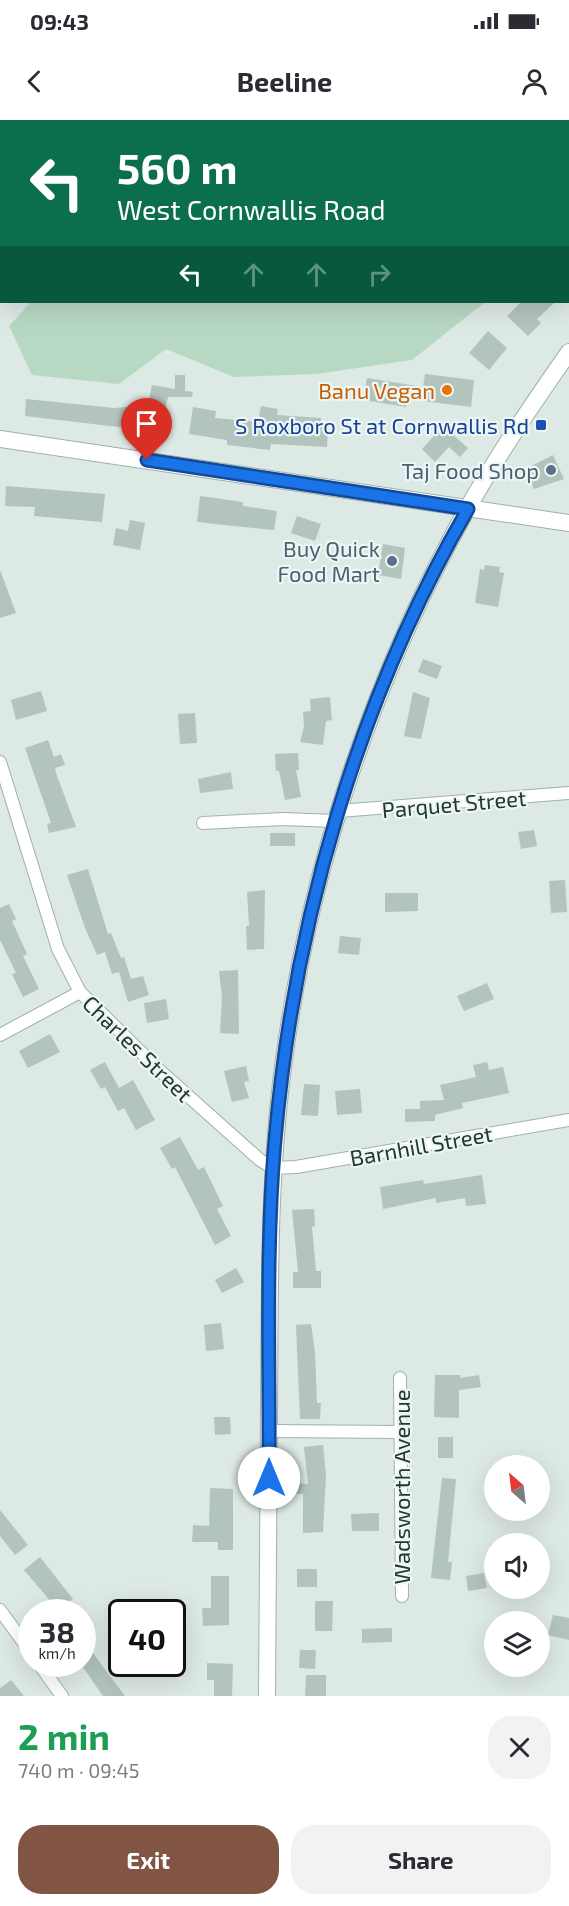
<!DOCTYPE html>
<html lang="en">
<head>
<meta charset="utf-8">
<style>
	:root { --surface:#fff; --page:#f2f2f3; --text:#2b2b33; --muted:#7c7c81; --accent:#815444 }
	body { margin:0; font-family:"Exo 2",sans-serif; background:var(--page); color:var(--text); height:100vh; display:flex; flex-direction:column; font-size:22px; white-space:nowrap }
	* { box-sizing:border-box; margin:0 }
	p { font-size:20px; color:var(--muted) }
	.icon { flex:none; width:33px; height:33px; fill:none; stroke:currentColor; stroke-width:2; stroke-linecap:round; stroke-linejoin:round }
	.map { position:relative; height:1576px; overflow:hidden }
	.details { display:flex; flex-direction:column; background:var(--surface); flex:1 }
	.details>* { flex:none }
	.top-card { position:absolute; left:0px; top:0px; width:570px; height:183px; box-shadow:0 6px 24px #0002; background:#0b6e4f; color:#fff; overflow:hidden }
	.needle { width:39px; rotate:332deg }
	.buttons { position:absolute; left:484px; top:1335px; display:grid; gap:12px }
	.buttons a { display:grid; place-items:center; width:66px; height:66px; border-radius:50%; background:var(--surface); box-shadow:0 6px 24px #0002; font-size:30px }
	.speed { position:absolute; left:18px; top:1479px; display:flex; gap:12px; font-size:30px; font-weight:700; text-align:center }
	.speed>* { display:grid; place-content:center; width:78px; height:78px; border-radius:50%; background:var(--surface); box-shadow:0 6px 24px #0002; line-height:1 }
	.speed small { font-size:15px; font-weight:400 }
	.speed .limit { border:3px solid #111; border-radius:9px; background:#fff; color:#111 }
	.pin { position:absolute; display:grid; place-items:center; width:51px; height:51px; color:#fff; margin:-62px -26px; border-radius:50% 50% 50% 0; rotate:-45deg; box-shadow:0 0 6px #0007 }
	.pin .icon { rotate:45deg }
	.me { position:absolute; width:66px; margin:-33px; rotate:0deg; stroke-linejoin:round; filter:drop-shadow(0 0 4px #0008) }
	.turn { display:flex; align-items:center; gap:21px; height:126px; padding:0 18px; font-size:27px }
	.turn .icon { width:78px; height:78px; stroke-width:2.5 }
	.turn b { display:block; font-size:42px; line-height:51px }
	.lanes { display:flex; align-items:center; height:57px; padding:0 18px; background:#0003; justify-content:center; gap:30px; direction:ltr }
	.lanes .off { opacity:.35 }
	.round { display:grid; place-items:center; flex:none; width:63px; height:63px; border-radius:24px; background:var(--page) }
	.headline { display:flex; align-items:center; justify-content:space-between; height:102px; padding:0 18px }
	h1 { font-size:36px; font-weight:700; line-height:45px; color:#1e9e55 }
	.action { display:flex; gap:12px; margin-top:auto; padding:12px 18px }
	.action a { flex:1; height:69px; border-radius:24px; background:var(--accent); color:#fff; font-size:24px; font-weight:700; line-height:69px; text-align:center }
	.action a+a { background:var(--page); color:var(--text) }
	.status { display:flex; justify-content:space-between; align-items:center; height:42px; padding:0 30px; background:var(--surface); direction:ltr }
	.status svg { height:16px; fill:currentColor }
	header { display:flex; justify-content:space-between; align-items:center; height:78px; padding:0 18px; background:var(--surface); font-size:27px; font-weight:700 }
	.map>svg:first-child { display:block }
</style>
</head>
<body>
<div class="status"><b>09:43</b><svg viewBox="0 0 49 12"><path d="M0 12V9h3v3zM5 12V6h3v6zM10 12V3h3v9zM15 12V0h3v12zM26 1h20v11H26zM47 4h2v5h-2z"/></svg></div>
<header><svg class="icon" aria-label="back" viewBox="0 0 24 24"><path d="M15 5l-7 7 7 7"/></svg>Beeline<svg class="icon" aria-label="person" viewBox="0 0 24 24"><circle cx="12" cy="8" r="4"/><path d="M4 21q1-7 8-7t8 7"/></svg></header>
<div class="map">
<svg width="569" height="1576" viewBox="0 0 569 1576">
	<rect width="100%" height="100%" fill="#dde9e4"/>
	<!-- green -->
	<path fill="#b7d9c3" d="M155,0h409l2,1h-412z
		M31,182h454l-73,58 -96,14 -82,3 -68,-28 -47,35 -87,-9 -23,-49z"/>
	<!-- building -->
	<path fill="#b3c3bd" d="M521,182h34l-18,17 4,4 -13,13 -21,-20z
		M488,211l19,17 -18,22 -20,-17z
		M425,254l49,6 -3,27 -64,-8 -1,8 -43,-7 4,-22 56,9z
		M175,255h10v16l8,1 -1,5h-24l-8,31 -15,-3 -27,2 -93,-11 1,-17 88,9 34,-3 4,-20 23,4z
		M261,286l17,3 -1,6 44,3v8h7l-1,21 -56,-3 -1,6 -43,-5v-5l-38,-6 4,-27 23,4 -1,7 43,4z
		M443,306l25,22 -8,9 -11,-10 -14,15 -13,-13z
		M553,335l11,24 -30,10 -9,-20z
		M6,366l99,8 -3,28 -68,-6 1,-9 -30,-1z
		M200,376l43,6v4l34,5 -3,19 -77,-8z
		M297,396l24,8 -6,17 -24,-8z
		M130,400l15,3 -5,27 -27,-5 3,-17 12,3z
		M383,424l22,4 -4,31 -23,-4z
		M485,445l15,2 -1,5 5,1 -6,34 -23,-4 5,-34 4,1z
		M0,450l16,43 -16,5z
		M423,539l19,7 -5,13 -19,-7z
		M41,571l6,20 -31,9 -5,-20z
		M413,572l17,6 -9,41 -17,-3z
		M330,577l2,23 -6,1 -3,24 -23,-3 4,-15 -1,-15 8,-1 -1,-12z
		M195,593l2,30 -17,1 -2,-30z
		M48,620l6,17 7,-3 4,11 -10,3 1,5 20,54 -27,6 -2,-9 4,-1 -26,-75z
		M298,633l1,17h-3l5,27 -16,3 -6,-29h-3l-1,-17z
		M231,652l2,17 -33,4 -2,-14z
		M534,710l3,16 -16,3 -3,-17z
		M270,713h25v13h-25z
		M88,749l20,65 3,-1 10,25 3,-1 7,22 12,-3 6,19 -21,7 -9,-30 -7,2 -7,-22 -8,3 -12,-27 -18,-53z
		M565,760l2,32 -16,1 -2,-32z
		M265,770l-1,59 -17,1 -1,-24h3l-2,-34z
		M385,773h33v18l-33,1z
		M9,784l7,15 -4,2 15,33 -4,2 16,33 -16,8 -11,-23 4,-1 -16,-33v-32z
		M340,816l21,2 -2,17 -21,-2z
		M238,850l1,64 -19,-1 2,-36 -3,-26z
		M487,863l7,16 -30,12 -7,-15z
		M166,879l3,20 -22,4 -3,-20z
		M50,914l10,18 -32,16 -9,-17z
		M105,942l14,26 14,-8 22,40 -19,10 -12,-22 -6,3 -13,-24 -4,2 -11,-19z
		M487,942l2,8 14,-3 6,26 -47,10 1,5 -28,7v6l-30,1v-13h15v-8l24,-1 -4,-15 36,-8 -3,-12z
		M246,946l3,15 -5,1 5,16 -17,4 -8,-31z
		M304,964l16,1 -2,31 -17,-1z
		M360,969l2,24 -25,2 -2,-24z
		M180,1017l18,33 6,-3 19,39 -6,3 14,27 -16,9 -40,-78 -3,2 -12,-21z
		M482,1055l4,29 -20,2 -1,-8 -29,5v-5l-53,11 -3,-22 43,-7 1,4z
		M314,1089l1,17 -3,1 4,44h5v17h-28v-16h5l-6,-62z
		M236,1148l8,14 -22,11 -7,-13z
		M221,1203l3,26 -18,2 -2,-26z
		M311,1204l4,28 2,51h4l-1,16h-20l-4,-94z
		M435,1255h25v3l19,-3 2,12 -22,3v28l-25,-1z
		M214,1297h16l1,17 -16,1z
		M438,1317h15v21h-15z
		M323,1325l3,31 -3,56 -20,1v-39h-12v-11l17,1 -4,-37z
		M442,1358l14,1 -8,83h4l-2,18 -19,-2z
		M210,1368l23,1v61h-15v-8h-26l1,-17 16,1z
		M0,1390l28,35 -13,10 -15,-19z
		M379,1393v18h-27l-1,-17z
		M40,1437l33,42 -15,11 -34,-40z
		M297,1449h20v18h-20z
		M484,1453l3,15 -19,3 -2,-15z
		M211,1456h18v49l-26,1 -1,-18h9z
		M315,1481h18l-1,30h-17z
		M553,1495l16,3v22l-21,-5z
		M392,1508v14l-30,1v-14z
		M82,1517l19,27 24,32h-22l-21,-30z
		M300,1530h16l-1,19 -16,-1z
		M207,1543l26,1 -1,32h-18v-16h-7z
		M306,1555h20v21h-21z
		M11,1560l13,16h-24v-8z"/>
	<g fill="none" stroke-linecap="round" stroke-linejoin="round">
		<defs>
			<path id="minor" d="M52,2l1,-2
				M0,86l2,-2
				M0,642l58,187 22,43 79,78 101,90 13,8 23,-1 273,-47
				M339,691l230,-18
				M203,703l80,-4 53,2
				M0,915l80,-43
				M400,1258l2,218
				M269,1311l132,1
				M0,1490l32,44
				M39,1544l23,32"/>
			<path id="tertiary" d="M0,319l569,84
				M267,1576c0,-94 2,-189 2,-283 1,-115 -1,-232 14,-346 24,-184 82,-367 169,-530 34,-65 75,-125 117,-185"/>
		</defs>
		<!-- minor casing -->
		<use href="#minor" stroke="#a1b0ab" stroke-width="14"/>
		<!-- tertiary casing -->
		<use href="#tertiary" stroke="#a1b0ab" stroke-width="18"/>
		<!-- minor -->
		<use href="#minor" stroke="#fff" stroke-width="12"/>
		<!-- tertiary -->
		<use href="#tertiary" stroke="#fff" stroke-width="16"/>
	</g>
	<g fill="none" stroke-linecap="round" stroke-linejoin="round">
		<defs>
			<path id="route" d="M147,340l321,49c-110,191 -174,412 -193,631 -10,112 -5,226 -6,338"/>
		</defs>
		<!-- route casing -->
		<use href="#route" stroke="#114b97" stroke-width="15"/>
		<!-- route -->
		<use href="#route" stroke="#1a73e8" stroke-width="10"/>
	</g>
	<!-- markers -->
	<circle fill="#e8710a" stroke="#edf6f2" stroke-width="2" cx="447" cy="270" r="6"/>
	<rect fill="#1a4fb4" stroke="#edf6f2" stroke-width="2" x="535" y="299" width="12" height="12" rx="3"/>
	<g fill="#5c6f8a" stroke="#edf6f2" stroke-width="2">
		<circle cx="551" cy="350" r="6"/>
		<circle cx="392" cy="441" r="6"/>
	</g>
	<g text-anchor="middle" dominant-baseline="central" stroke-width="4.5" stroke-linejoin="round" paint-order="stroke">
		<!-- food labels -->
		<g font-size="22" fill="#c56008" stroke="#edf6f2" text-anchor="end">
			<text x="435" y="270">Banu Vegan</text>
		</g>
		<!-- transit labels -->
		<g font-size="22" fill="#164399" stroke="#edf6f2" text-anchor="end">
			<text x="529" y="305">S Roxboro St at Cornwallis Rd</text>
		</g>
		<!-- service labels -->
		<g font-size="22" fill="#4e5e75" stroke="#edf6f2" text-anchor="end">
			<text x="539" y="350">Taj Food Shop</text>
			<text x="380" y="428">Buy Quick<tspan x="380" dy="25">Food Mart</tspan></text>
		</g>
		<!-- street labels -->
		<g font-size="22" fill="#203732" stroke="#edf6f2">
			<text transform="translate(454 683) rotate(-5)">Parquet Street</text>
			<text transform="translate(138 928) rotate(44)">Charles Street</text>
			<text transform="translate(421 1025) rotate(-10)">Barnhill Street</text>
			<text transform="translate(401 1367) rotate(-90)">Wadsworth Avenue</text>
		</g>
	</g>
</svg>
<div class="buttons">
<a><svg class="needle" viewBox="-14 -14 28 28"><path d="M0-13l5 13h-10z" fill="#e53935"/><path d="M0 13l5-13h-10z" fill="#7c7c81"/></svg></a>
<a><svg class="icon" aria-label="sound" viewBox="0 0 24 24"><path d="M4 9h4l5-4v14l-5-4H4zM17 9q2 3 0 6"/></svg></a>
<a><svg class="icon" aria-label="layers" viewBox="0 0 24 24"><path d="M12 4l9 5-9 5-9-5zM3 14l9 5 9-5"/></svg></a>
</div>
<div class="speed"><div>38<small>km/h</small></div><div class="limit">40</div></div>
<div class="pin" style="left:147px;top:340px;background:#d93025"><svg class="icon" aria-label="arrive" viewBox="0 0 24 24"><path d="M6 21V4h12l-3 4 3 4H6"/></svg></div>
<svg class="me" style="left:269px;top:1358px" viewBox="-20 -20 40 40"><circle r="19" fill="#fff"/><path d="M0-13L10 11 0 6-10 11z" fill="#1a73e8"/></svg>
<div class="top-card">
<div class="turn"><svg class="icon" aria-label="left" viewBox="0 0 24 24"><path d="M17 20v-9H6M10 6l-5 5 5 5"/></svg><div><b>560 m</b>West Cornwallis Road</div></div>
<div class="lanes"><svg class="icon" aria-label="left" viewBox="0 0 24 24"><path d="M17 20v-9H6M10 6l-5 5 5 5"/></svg><svg class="icon off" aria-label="ahead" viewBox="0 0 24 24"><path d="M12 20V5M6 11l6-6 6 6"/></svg><svg class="icon off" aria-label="ahead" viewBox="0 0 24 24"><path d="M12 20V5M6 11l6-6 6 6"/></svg><svg class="icon off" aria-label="right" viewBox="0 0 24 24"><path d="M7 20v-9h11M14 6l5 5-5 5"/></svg></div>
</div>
</div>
<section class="details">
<div class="headline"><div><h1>2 min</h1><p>740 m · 09:45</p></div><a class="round"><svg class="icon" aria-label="close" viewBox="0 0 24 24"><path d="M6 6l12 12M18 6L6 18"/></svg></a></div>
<div class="action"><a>Exit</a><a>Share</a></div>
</section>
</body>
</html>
